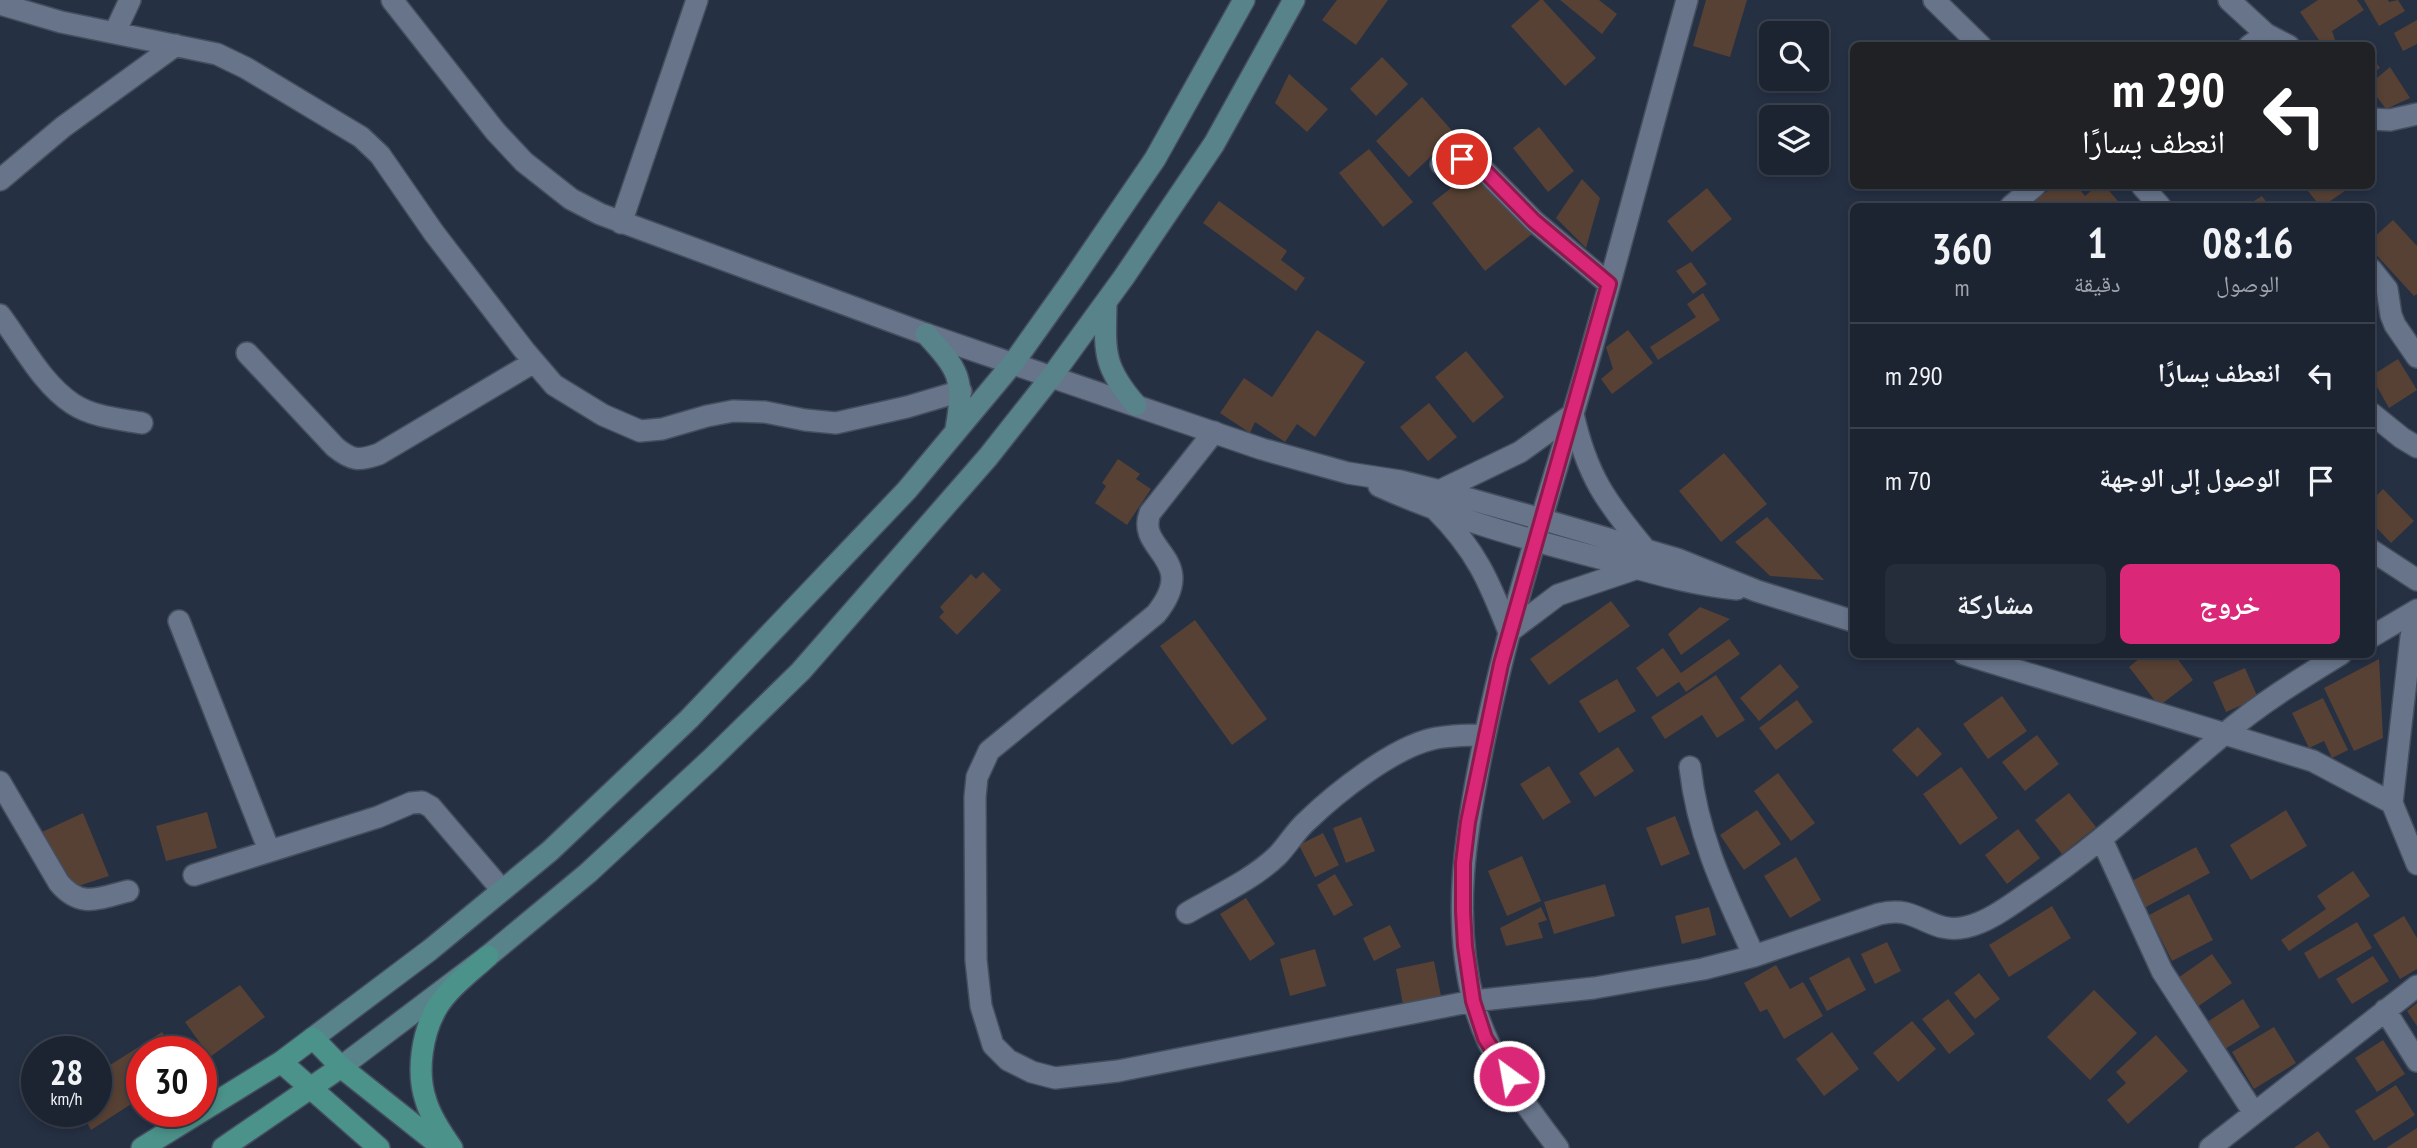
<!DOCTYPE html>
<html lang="ar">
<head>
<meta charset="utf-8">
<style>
	:root { --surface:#1c2432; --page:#252c3a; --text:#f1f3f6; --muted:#a0a4ac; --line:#3a414d; --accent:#db2777 }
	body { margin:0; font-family:"PT Sans Narrow","Noto Naskh Arabic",sans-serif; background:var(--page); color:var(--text); direction:rtl; height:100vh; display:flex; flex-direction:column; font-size:26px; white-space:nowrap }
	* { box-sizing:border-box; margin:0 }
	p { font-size:23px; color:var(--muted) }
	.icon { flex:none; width:38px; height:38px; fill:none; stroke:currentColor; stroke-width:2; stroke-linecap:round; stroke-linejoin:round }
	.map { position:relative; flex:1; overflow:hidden; direction:ltr }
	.details { position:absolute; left:1850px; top:203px; width:525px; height:455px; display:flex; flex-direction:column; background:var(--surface); border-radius:10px; box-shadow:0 4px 10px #0003,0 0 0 2px var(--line); direction:rtl }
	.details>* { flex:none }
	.top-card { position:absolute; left:1850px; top:42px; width:525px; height:147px; border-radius:10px; box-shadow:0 4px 10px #0003,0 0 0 2px var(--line); direction:rtl; background:#202124; color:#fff; overflow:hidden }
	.controls { position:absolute; left:1759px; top:21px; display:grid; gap:14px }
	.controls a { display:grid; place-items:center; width:70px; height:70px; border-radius:10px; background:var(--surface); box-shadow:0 4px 10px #0003,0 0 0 2px var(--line); font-size:35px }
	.speed { position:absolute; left:21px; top:1036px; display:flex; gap:14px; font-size:35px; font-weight:700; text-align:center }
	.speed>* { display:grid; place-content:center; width:91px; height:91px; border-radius:50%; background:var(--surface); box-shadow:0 4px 10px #0003,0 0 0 2px var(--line); line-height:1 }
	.speed small { font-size:18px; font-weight:400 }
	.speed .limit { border:10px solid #d22; background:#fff; color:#111 }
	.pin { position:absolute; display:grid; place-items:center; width:60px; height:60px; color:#fff; margin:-30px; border:4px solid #fff; border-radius:50%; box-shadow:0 2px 7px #0007 }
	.me { position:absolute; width:77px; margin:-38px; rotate:328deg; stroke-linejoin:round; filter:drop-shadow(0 0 5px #0008) }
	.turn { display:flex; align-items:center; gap:24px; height:147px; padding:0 35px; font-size:32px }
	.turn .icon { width:91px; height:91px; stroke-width:2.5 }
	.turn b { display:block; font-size:49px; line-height:60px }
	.eta { display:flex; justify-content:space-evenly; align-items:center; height:119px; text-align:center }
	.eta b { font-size:42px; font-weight:800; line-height:49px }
	.primary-button { display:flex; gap:14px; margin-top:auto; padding:14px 35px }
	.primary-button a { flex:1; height:80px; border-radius:10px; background:var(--accent); color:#fff; font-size:28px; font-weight:800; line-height:80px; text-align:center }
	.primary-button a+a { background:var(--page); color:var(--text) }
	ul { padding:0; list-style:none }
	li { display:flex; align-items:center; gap:21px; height:105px; padding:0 35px; border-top:2px solid var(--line) }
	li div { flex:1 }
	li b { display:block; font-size:26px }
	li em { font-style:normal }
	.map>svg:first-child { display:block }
</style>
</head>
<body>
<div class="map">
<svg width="2417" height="1148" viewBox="0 0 2417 1148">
	<rect width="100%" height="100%" fill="#253043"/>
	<!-- building -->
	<path fill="#574134" d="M1337,0h51l-32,45 -34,-25z
		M1540,0h3l53,58 -31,28 -54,-60z
		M1560,0h39l18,14 -15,20z
		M1706,0h41l-17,57 -37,-11z
		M2318,0h39l7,10 -32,21 4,12 -13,3 -23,-34z
		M2364,0h24l1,2 9,-2 7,11 -26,15z
		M2417,20v24l-14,7 -9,-18z
		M2371,55l9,13 -9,6z
		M1382,57l26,27 -32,32 -26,-27z
		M2390,67l20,31 -24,11 -9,-12 -6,4v-18z
		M1289,74l39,35 -21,23 -32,-29z
		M1422,97l33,37 -46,43 -33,-36z
		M1539,127l35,44 -26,21 -35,-44z
		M1369,149l44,53 -30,25 -44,-54z
		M1479,166l53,68 -47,37 -53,-68z
		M1582,179l18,19 -14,50 -30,-30z
		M2054,186h23l8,10 12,-10h8l17,20h-83l-4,-5z
		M2304,186h48l-29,20h-3z
		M1707,188l25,31 -40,33 -25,-31z
		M2262,196l7,10h-23z
		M1219,201l68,50 -6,9 24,18 -9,13 -93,-68z
		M2393,220l24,26v48l-3,2 -43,-47v-9z
		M1691,262l16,22 -14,10 -17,-23z
		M1703,293l17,27 -62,40 -8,-13 46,-30 -9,-13z
		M1317,330l48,32 -50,75 -18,-13 -12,18 -30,-20 -5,11 -30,-20 24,-35 28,19z
		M1628,330l25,33 -41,31 -11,-15 12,-10 -7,-22z
		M1466,351l38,46 -31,26 -38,-46z
		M2398,359l19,31 -28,18 -18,-32z
		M1429,403l28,34 -29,24 -28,-34z
		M1724,453l43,51 -46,38 -42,-51z
		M1118,459l22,15 -4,5 15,10 -24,36 -32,-22 11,-17 -4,-3z
		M2383,489l31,32 -23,22 -20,-21v-21z
		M1767,517l57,63 -54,-4 -35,-34z
		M983,572l18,18 -44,45 -18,-18 5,-5 -4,-5 31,-33 5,5z
		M1611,601l19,25 -81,59 -19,-26z
		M1700,607l30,12 -49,36 -13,-21z
		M1195,620l72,99 -35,26 -72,-99z
		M1729,639l11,15 -54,38 -7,-10 -22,15 -21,-29 27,-20 18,25z
		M2145,654h29l19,26 -34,26 -30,-39z
		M2379,659l4,79 -29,13 -30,-63z
		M1780,664l19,23 -40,34 -19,-23z
		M2245,668l13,30 -32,14 -13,-30z
		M1716,675l29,45 -28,18 -15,-23 -37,24 -14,-22z
		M1617,679l19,32 -37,22 -20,-32z
		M2002,696l25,35 -39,28 -25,-35z
		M2323,698l25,52 -16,8 -8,-17 -15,7 -17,-35z
		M1797,700l16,22 -37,28 -17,-22z
		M1918,727l24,27 -25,23 -25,-27z
		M2037,735l22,29 -34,27 -23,-29z
		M1618,747l16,24 -39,26 -16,-24z
		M1549,766l22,36 -28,18 -23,-36z
		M1961,767l37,51 -38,27 -37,-51z
		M1778,773l37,50 -24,18 -37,-50z
		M2069,793l27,34 -34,27 -27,-34z
		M1757,810l24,34 -37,26 -24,-35z
		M2286,810l21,36 -56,34 -21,-35z
		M207,812l10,36 -51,13 -10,-35z
		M83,813l26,63 -37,12 -30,-56z
		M1675,816l15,38 -29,12 -15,-38z
		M1361,817l14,34 -29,12 -13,-35z
		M2018,829l22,29 -33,26 -22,-29z
		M1323,833l16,32 -24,12 -16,-32z
		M2196,847l14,26 -66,35 -14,-26z
		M1522,856l19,45 -34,15 -19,-45z
		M1796,857l25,43 -31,18 -26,-42z
		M2353,871l17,25 -81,55 -8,-11 45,-31 -9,-13z
		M1335,874l18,31 -19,11 -17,-31z
		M1605,884l10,32 -61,18 -10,-32z
		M2189,894l24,46 -41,21 -23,-46z
		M1246,898l29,46 -25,17 -30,-47z
		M2052,906l19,32 -62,39 -20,-32z
		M1541,907l6,13 -9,3 5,15 -37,8 -6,-18z
		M1709,907l7,28 -34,9 -7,-28z
		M2404,916l13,22v31l-17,10 -27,-44z
		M2357,922l15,26 -53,31 -15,-26z
		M1390,925l11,22 -27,14 -11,-23z
		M1887,942l14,29 -26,13 -14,-30z
		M1315,949l11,37 -36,10 -10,-37z
		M2212,954l20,29 -35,24 -19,-29z
		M2373,956l16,25 -37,23 -16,-25z
		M1849,957l17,33 -39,21 -18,-33z
		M1434,961l7,35 -38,8 -7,-35z
		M1776,965l14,24 13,-7 20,34 -39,23 -17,-30 -7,3 -16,-29z
		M1979,973l21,26 -25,20 -21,-26z
		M240,985l25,32 -55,40 -25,-35z
		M2094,990l43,43 -47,47 -43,-43z
		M1948,999l27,35 -26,20 -27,-35z
		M2243,999l17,28 -35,22 -18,-27z
		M2417,1003v23l-10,-15z
		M1912,1021l24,28 -38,33 -25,-29z
		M2274,1027l22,36 -42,26 -22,-37z
		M162,1032l14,20h-34v45l-51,33 -10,-19h15v-37z
		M1832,1032l27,37 -35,27 -28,-37z
		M2156,1035l32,36 -60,53 -21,-24 19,-17 -10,-11z
		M2383,1040l22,34 -28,18 -22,-34z
		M2396,1085l19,30 -41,26 -19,-30z
		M2417,1128v20h-31z
		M2318,1131l12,17h-36z"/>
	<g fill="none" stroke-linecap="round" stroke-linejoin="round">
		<defs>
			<path id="minor" d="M1934,0l47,46
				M2229,0l37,34
				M0,4l61,18 156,32 29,14 115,69 19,18 54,78 90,117 30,35 49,30 37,16 22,-2 45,-13 26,-5 32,1 40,8 31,3 71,-16 54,-16
				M115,32l15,-32
				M2249,46l17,-12 23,12
				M2371,119l19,1 27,-6
				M1441,164l21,-5 15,4 57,58 75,63
				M0,180l63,-53 113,-82
				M2142,186l18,20
				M2011,206l24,-20
				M621,223l76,-223
				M2371,269l16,20 4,26 4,10 22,32
				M0,315c22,29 42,69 73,89 20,13 46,15 69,19
				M247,353l88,94c17,14 24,14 44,7l155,-92
				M2371,413l31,25 15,9
				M1214,432l-64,81c-15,38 51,45 6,101l-167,137 -12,26 -2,20 1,163 5,46 12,39 15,15 24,12 23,6 63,-7 355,-70 121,-13 109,-19 51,-13 125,-42c9,-2 17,-3 26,-1 23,6 35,20 61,14 23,-5 46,-23 65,-36 69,-46 128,-103 191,-155 36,-31 78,-57 119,-82
				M2371,550l46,30
				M179,621l90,229
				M2371,637l46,-27
				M1690,767c8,71 35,125 64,189
				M0,782l59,101c22,26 40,15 69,8
				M2102,840l60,131 92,142
				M194,875l184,-58 33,-14 11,-1 9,5 71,83
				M1187,913c29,-17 65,-33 90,-57 11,-11 19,-26 31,-36 29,-28 85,-72 124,-81 17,-4 36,-4 53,-4
				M2385,1010l32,51
				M1558,1148c-33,-44 -70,-91 -84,-145 -23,-85 -8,-173 9,-257 24,-121 62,-238 97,-356 37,-129 71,-260 107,-390
				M2210,1148l207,-162"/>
			<path id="tertiary" d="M392,0l103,131 29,31 47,37 29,15 326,120 336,115 86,24 52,8 52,13 89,25 136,40 80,32 96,30
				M1379,486c73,33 151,54 228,74 43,12 86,25 130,29
				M1439,491l81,-39 53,-38c14,62 33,88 73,136
				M1436,510c40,40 53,71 73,122l49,-37 77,-26
				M2417,613l-6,24 -19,166 25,61
				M1964,654l349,107 79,42"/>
			<path id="secondary" d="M1106,302c-1,49 -4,64 30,103
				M926,334c33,36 39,45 30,95
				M313,1038l117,-88 120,-99 139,-132 218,-229 107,-128 59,-83 82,-120 89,-159
				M341,1067l147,-111 100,-83 122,-113 91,-89 187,-214 64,-81 72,-99 90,-133 80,-144"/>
			<path id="primary" d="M281,1062l98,86
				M142,1148l139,-86 32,-24 28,29 102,81
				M223,1148l118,-81
				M452,1148c-10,-14 -21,-30 -26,-47 -10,-29 -4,-69 12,-95 12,-19 34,-35 50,-50"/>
		</defs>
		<!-- minor casing -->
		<use href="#minor" stroke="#454e5e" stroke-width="24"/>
		<!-- tertiary casing -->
		<use href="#tertiary" stroke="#454e5e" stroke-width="24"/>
		<!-- secondary casing -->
		<use href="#secondary" stroke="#454e5e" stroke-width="24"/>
		<!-- primary casing -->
		<use href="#primary" stroke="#454e5e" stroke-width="24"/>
		<!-- minor -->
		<use href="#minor" stroke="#67748a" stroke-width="21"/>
		<!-- tertiary -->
		<use href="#tertiary" stroke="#67748a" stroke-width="21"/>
		<!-- secondary -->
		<use href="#secondary" stroke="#59838a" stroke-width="21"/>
		<!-- primary -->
		<use href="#primary" stroke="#4b928a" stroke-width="21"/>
	</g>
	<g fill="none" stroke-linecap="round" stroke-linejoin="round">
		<defs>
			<path id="route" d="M1462,159l15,4 57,58 75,63 -108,380 -33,158 -5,41v48l2,35 8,55 12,37 24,38"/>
		</defs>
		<!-- route casing -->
		<use href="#route" stroke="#8e194d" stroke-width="18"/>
		<!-- route -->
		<use href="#route" stroke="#db2777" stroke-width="12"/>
	</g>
</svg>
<div class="controls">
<a><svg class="icon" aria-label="search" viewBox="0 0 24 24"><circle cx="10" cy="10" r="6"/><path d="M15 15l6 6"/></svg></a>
<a><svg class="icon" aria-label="layers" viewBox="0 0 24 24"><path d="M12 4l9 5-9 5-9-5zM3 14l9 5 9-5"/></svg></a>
</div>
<div class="speed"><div>28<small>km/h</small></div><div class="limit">30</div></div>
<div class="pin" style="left:1462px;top:159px;background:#d93025"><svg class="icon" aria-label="arrive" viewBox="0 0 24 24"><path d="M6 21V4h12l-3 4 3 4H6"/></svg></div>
<svg class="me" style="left:1509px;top:1076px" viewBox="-20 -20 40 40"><circle r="17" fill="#db2777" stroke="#fff" stroke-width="3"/><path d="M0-11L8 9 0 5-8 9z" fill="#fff"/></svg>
<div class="top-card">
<div class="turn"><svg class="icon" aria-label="left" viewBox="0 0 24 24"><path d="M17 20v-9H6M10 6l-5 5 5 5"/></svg><div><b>290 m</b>انعطف يسارًا</div></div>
</div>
<section class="details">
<div class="eta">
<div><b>08:16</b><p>الوصول</p></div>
<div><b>1</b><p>دقيقة</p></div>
<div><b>360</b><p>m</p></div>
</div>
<ul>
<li><svg class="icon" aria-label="left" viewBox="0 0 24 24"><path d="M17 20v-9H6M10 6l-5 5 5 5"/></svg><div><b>انعطف يسارًا</b></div><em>290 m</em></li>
<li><svg class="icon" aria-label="arrive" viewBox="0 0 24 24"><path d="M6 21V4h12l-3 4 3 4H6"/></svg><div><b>الوصول إلى الوجهة</b></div><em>70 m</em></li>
</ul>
<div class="primary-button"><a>خروج</a><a>مشاركة</a></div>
</section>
</div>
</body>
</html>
